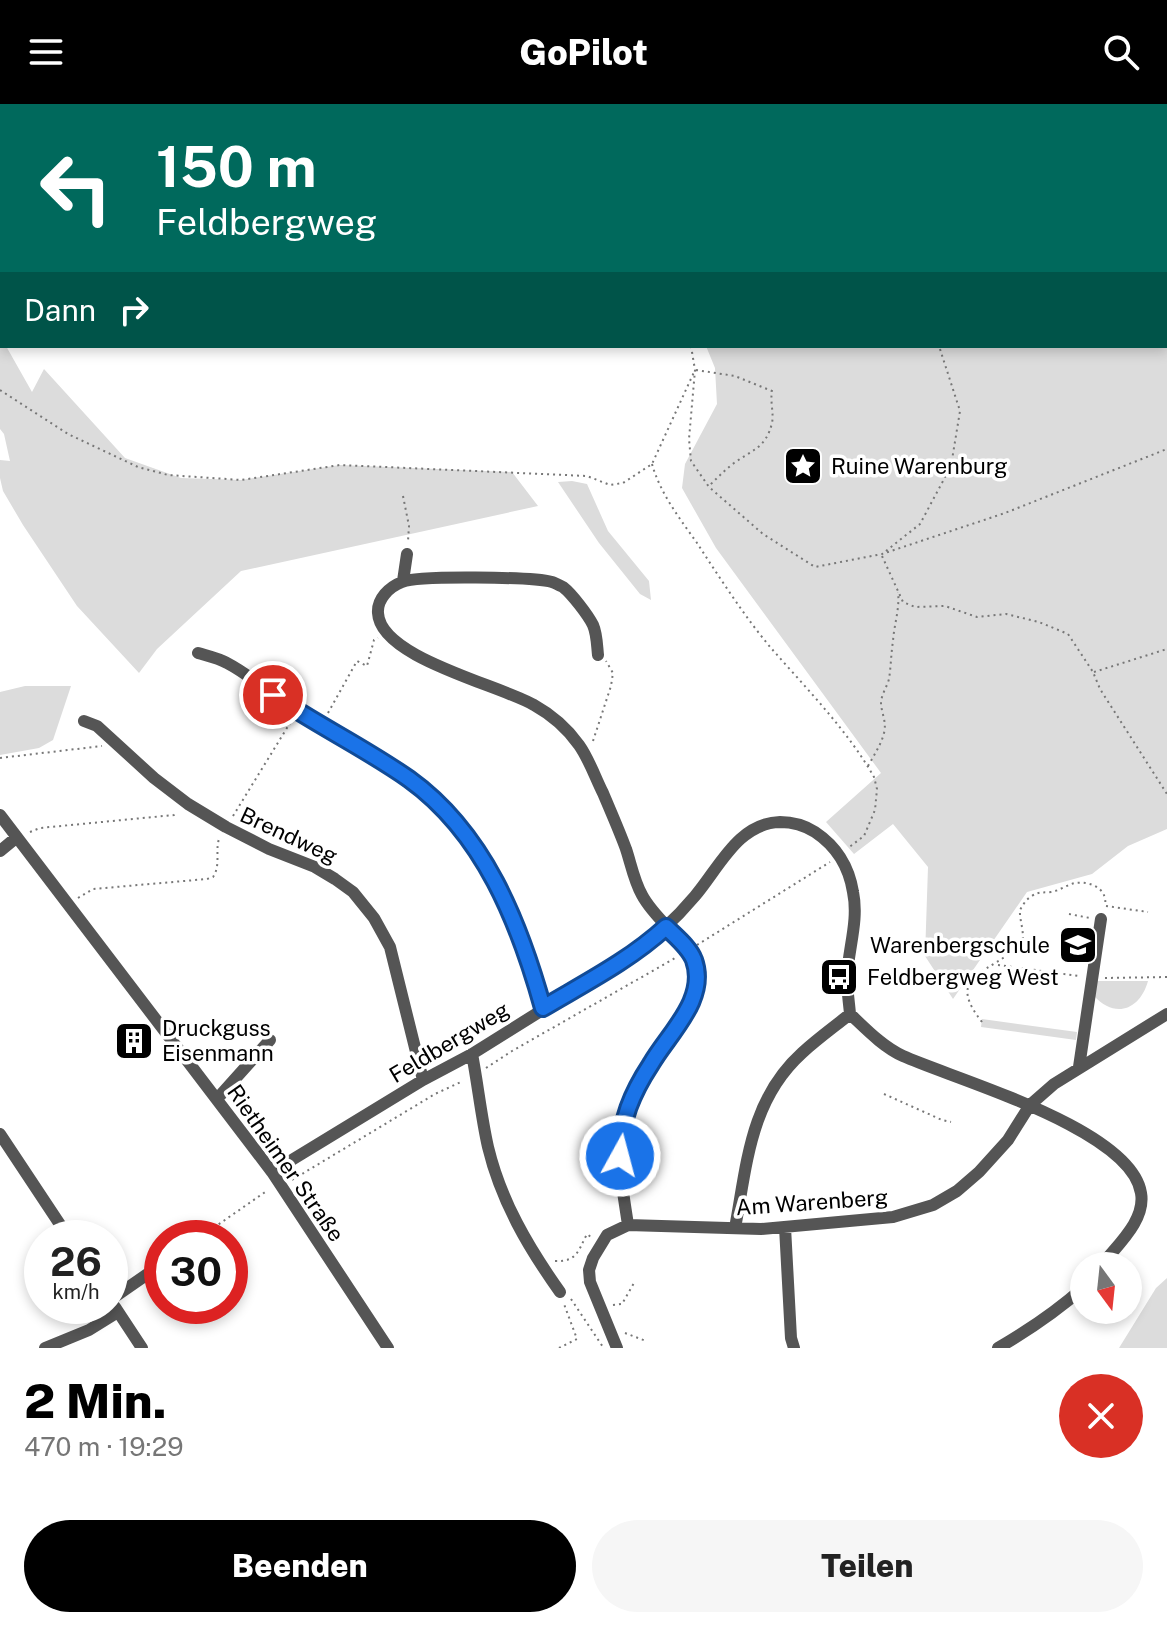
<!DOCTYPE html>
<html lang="de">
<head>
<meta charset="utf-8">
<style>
	:root { --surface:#fff; --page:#f6f6f6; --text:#222; --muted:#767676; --accent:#000 }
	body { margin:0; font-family:"Public Sans",sans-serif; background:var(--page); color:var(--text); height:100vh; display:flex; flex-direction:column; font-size:30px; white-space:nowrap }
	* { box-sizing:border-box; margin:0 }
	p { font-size:26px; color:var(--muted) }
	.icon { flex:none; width:44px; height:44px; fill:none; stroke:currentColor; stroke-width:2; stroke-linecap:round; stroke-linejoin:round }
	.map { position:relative; height:1244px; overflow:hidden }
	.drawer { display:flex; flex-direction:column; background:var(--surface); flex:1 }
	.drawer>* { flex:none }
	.banner { position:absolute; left:0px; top:0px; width:1168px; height:244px; box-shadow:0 4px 12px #0003; background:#00695c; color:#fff; overflow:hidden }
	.needle { width:52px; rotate:165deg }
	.tools { position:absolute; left:1070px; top:1148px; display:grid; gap:16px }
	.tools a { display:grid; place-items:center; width:72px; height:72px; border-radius:50%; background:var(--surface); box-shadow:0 4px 12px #0003; font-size:40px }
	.speed { position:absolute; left:24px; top:1116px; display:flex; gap:16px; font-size:40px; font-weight:700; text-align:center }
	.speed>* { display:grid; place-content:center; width:104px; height:104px; border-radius:50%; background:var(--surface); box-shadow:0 4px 12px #0003; line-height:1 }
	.speed small { font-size:20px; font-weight:400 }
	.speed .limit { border:12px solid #d22; background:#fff; color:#111 }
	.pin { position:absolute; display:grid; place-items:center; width:68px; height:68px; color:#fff; margin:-34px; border:4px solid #fff; border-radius:50%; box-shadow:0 2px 8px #0007 }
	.me { position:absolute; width:88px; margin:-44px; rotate:7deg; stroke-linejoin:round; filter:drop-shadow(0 0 6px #0008) }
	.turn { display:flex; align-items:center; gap:28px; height:168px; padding:0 24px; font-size:36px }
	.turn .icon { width:104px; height:104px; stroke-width:2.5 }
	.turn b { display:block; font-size:56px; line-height:68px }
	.then { display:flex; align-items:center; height:76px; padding:0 24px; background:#0003; gap:16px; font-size:30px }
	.round { display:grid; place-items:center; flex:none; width:84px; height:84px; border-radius:42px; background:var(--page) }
	.head { display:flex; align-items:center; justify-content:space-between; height:136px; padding:0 24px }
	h1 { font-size:48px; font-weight:800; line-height:60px; color:var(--accent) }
	.action { display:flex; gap:16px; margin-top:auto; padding:16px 24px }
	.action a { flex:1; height:92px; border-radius:48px; background:var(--accent); color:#fff; font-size:32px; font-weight:800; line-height:92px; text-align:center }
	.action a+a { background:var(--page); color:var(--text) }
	header { display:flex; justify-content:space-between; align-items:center; height:104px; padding:0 24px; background:var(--accent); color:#fff; font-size:36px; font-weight:800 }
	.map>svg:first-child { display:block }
</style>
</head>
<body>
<header><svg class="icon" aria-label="menu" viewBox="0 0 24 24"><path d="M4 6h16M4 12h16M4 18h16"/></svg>GoPilot<svg class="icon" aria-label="search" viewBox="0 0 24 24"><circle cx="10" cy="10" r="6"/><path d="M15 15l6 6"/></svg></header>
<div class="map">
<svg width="1167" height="1244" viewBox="0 0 1167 1244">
	<rect width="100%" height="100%" fill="#fff"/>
	<!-- green -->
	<path fill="#dcdcdc" d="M619,0h548v725l-39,17 -36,28 -65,18 -74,107 -28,-43 3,-89 -35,-43 -39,30 -28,-32 55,-49 -165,-225 -34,-60 3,-24 32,-60 -2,-36 -9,-22h460v-240h-547z
		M0,232l2,10h4l26,46 12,-23 81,89 56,20 60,2 99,-15 172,7 26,34 -297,65 -84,78 -18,24 -62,-67 -54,-81 -20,-34 -3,-13v-18l10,1 -6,-27 -4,-5z
		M572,377l15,3 21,47 41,50 2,19 -11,-6 -41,-51 -41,-61z
		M25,582h46l-18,54 -14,8 -39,7v-63z
		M1096,877h52c-8,29 -33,38 -54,15z
		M982,915l95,13 -1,8 -95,-13z
		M1167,1174v70h-48l37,-60z"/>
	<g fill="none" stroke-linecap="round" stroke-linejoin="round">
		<!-- path -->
		<path stroke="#777" stroke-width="2" stroke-dasharray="2 4" stroke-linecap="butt" d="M600,0v2
			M841,0l1,2
			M1098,2l7,-2
			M691,242l4,24 -6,69 2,22 18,26 54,47 52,33 67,-13 123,-41 162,-64
			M696,266l39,6 37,15c-2,11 2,22 0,32 -6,25 -20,27 -38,40 -9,7 -16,14 -24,22
			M0,286l68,44 70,33 30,8 73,5 99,-15 247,11 23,9 13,-2 29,-19 43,-94
			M652,360c8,29 28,55 45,79 23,35 47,73 74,105 35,40 77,83 103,129l3,12 -2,21 -11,26 -16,12
			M403,392l6,30 -1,15
			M886,447l34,-27 31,-58 9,-55 -21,-65
			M882,452l21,46 12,5 30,-1 32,11 29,-3 33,8 29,12 25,38 7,17 67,105
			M1094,568l73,-23
			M328,609l29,-52 10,5 7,-26 4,-2
			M593,637l18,-55 2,-13 -7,-12
			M0,654l102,-12
			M868,662c6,-11 13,-21 16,-33 3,-12 -3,-20 -3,-31 1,-9 6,-15 8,-23 2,-13 2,-25 4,-38 1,-16 7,-33 5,-49
			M233,712l57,-93
			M30,728l10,-4 134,-13 3,-2
			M78,794l15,-9 114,-10 6,-2c8,-12 2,-26 6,-38
			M1106,802l42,6
			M1069,810l21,4
			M697,841l133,-83
			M998,861l81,11
			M1105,874l62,-1
			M982,918c-33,-42 -4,-46 27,-68 1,0 10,-6 11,-7 7,-10 -1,-26 0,-37 3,-5 6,-11 12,-14 7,-5 12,-3 19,-4 8,-1 15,-7 24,-9 15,-2 33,5 30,23
			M486,964l26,-17 165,-94
			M884,990l58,26 9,2
			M292,1076l143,-86 28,-13
			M199,1134l69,-48
			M555,1157c22,1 23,-10 32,-27l5,4
			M571,1195l32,48
			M613,1201l9,-1 12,-21
			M625,1229l21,8
			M559,1244l18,-9 -13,-35"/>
		<!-- minor -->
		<path stroke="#555" stroke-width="12" d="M403,477l4,-27
			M198,549c10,3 20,5 29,10 25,13 46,33 70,48 37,24 79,43 114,70 75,58 107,140 132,227
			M598,551c-1,-9 -1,-21 -5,-30 -5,-10 -21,-31 -30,-38 -2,-1 -8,-4 -11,-5 -19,-5 -134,-7 -150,0 -13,5 -25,17 -24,31 2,45 122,72 156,92 18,10 33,23 45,40 10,14 16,32 24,48 8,19 16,37 23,56 5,15 8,32 16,46 19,36 67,54 52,101 -8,25 -29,45 -43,66 -13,21 -28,48 -31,72 -3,28 4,63 8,91
			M84,617l13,5 57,52 34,26 38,23 43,22 46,18 20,12 18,13 21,26 16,29 33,133
			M0,711l272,357 116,176
			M0,747l17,-14
			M472,950c6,31 9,62 16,93 13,54 40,100 72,145
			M1079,963l22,-148
			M217,995l53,-59
			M0,1030l69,104
			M272,1068l151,-92 49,-26 155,-97c26,-17 48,-37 68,-61 24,-28 43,-73 85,-74 13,0 24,3 35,10 21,14 34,35 38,60 6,29 -5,57 -6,86 0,12 2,24 3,36 16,15 33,33 53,42 54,24 228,73 238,137 5,28 -25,53 -40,73
			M785,1123l6,111 3,10
			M735,1124c12,-64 15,-128 67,-175 15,-14 32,-26 48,-39
			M110,1196l52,-36
			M115,1203l27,41
			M45,1244l44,-18 29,-18
			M617,1244l-27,-66 -1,-12 4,-12 14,-23 21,-10 133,4 132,-12 40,-12 24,-14 22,-19 29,-32 22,-35 24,-21 113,-70
			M998,1244c31,-18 59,-37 86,-61"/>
	</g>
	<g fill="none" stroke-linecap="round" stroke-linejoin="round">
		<defs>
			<path id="route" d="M273,591c44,30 92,53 136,84 75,54 110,143 134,229 42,-25 87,-48 123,-81 10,10 23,20 28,33 14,39 -25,73 -43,104 -19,29 -31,57 -31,92"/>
		</defs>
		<!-- route casing -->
		<use href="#route" stroke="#114b97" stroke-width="20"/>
		<!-- route -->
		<use href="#route" stroke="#1a73e8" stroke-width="14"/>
	</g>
	<!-- icons -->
	<defs>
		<symbol id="sight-square" viewBox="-11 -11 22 22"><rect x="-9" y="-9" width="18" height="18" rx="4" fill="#000" stroke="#fff"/><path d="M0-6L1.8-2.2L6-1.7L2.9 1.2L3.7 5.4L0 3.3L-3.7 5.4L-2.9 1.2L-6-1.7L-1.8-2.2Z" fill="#fff"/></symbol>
		<symbol id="school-square" viewBox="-11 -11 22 22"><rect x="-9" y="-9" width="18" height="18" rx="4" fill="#000" stroke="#fff"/><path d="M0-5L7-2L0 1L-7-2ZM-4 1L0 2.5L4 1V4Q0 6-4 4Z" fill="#fff"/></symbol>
		<symbol id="bus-square" viewBox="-11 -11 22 22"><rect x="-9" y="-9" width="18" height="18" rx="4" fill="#000" stroke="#fff"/><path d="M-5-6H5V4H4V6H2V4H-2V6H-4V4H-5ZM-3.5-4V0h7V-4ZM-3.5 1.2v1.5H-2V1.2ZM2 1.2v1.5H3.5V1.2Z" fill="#fff"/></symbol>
		<symbol id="building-square" viewBox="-11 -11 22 22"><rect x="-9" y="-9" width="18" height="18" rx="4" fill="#000" stroke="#fff"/><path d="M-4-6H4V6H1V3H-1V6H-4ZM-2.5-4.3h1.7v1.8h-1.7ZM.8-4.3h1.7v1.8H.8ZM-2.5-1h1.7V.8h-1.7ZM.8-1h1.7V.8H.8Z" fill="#fff"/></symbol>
	</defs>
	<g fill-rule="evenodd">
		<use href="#sight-square" x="781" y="340" width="44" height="44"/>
		<use href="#school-square" x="1056" y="819" width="44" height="44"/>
		<use href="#bus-square" x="817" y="851" width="44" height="44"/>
		<use href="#building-square" x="112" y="915" width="44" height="44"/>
	</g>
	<g text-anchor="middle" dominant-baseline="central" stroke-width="7" stroke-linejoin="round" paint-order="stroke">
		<!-- poi labels -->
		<g font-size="22" fill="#000" stroke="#fff" text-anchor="start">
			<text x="831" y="362">Ruine Warenburg</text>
			<text x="1050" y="841" text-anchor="end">Warenbergschule</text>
			<text x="867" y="873">Feldbergweg West</text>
			<text x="162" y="924">Druckguss<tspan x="162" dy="25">Eisenmann</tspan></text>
		</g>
		<!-- street labels -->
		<g font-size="22" fill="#000" stroke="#fff">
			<text transform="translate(289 731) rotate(25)">Brendweg</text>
			<text transform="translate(449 938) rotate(-31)">Feldbergweg</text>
			<text transform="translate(286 1059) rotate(55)">Rietheimer Straße</text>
			<text transform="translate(812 1098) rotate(-4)">Am Warenberg</text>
		</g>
	</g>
</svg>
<div class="tools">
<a><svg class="needle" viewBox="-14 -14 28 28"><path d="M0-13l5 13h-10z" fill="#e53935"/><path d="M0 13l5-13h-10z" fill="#767676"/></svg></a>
</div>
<div class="speed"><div>26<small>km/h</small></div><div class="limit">30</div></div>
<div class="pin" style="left:273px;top:591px;background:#d93025"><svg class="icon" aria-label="arrive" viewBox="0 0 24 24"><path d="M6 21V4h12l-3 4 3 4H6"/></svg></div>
<svg class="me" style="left:620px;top:1052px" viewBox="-20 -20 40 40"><circle r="17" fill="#1a73e8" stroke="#fff" stroke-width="3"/><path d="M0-11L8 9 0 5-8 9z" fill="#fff"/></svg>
<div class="banner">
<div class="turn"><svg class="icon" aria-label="left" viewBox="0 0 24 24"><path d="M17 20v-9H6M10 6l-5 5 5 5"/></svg><div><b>150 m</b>Feldbergweg</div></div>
<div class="then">Dann<svg class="icon" aria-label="right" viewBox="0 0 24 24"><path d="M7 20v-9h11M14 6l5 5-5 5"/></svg></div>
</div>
</div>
<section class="drawer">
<div class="head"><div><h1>2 Min.</h1><p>470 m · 19:29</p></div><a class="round" style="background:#d93025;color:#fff"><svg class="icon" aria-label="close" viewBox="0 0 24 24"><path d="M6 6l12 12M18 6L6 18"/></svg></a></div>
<div class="action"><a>Beenden</a><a>Teilen</a></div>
</section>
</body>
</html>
